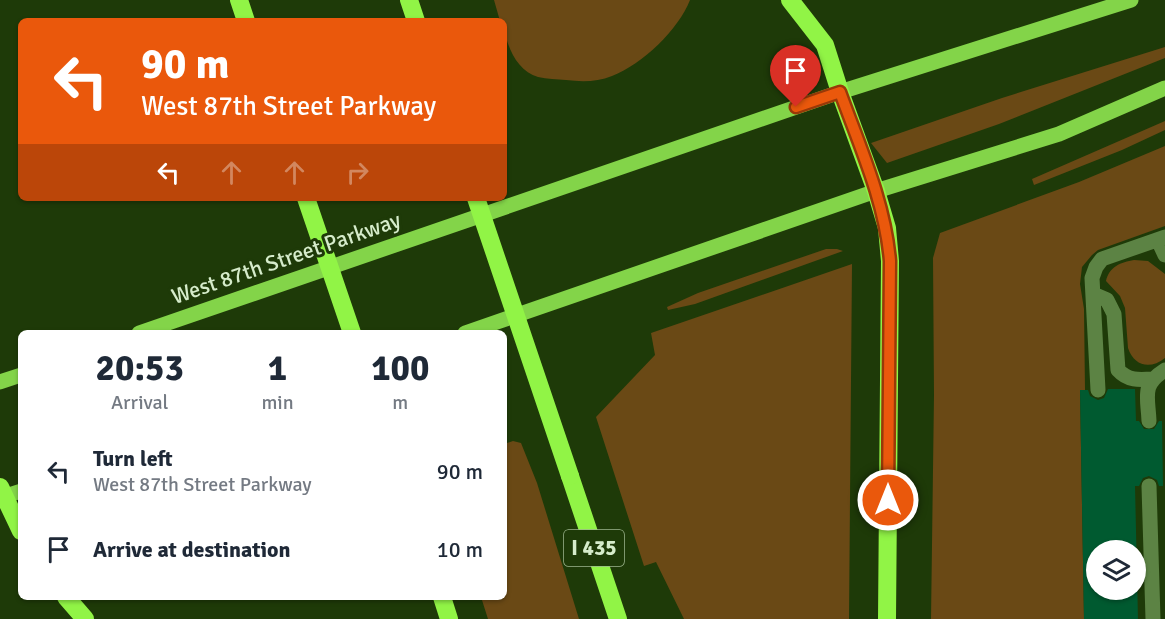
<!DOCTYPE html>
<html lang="en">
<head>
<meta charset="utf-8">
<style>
	:root { --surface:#fff; --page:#f6f6f7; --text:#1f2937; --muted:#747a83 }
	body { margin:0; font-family:Signika,sans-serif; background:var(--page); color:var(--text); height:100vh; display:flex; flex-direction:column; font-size:22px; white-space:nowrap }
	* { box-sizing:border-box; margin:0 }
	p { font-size:20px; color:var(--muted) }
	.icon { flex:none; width:33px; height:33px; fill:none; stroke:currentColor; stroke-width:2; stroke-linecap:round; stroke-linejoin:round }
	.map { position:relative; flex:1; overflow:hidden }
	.side { position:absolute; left:18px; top:330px; width:489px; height:270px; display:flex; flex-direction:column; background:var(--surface); border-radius:9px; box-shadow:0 2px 4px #0004 }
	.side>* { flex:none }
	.guide { position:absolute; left:18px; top:18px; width:489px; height:183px; border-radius:9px; box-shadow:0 2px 4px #0004; background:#ea580c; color:#fff; overflow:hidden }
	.controls { position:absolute; left:1086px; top:540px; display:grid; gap:12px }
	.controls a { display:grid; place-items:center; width:60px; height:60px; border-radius:50%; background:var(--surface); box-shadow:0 2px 4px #0004; font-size:30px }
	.pin { position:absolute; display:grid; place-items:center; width:51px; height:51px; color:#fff; margin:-62px -26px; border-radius:50% 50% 50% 0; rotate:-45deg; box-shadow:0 0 6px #0007 }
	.pin .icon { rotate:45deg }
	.me { position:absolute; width:66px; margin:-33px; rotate:0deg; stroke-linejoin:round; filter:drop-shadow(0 0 4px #0008) }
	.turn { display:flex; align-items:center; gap:21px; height:126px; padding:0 24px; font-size:27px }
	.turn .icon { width:78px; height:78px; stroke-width:2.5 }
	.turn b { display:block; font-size:42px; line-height:51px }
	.lanes { display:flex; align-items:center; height:57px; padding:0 24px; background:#0003; justify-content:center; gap:30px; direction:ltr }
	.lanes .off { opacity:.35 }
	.eta { display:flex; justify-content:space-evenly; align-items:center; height:102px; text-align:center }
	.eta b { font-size:36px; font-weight:800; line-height:42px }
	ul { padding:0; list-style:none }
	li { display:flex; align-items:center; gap:18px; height:78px; padding:0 24px }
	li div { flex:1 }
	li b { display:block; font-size:22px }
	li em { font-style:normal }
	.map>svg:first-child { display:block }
</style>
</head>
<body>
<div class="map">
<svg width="1165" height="619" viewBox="0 0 1165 619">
	<rect width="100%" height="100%" fill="#1e3a08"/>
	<!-- green -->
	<path fill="#6a4915" d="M494,0h196c-12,30 -47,64 -78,76 -15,6 -30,6 -46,4 -9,-1 -19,-1 -28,-3 -22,-6 -34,-35 -34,-56h-4z
		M1165,47v11l-166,66 -112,39 -16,-20 131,-45z
		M1165,121v9l-43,20 -88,35 -2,-6z
		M1165,146v80l-67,24 -6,5 -10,12 -2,17 4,25 1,81h-5l4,229h-153l3,-224 -1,-137 7,-25 139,-51z
		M826,249h11l6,2 -148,53 -27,6 -1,-3 31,-14z
		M1134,260l14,1 17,13v84c-15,12 -31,8 -37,-10l-3,-40 -5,-12 -14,-15c3,-14 15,-19 28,-21z
		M852,264l-3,355h-165l-28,-57 -12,4 -48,-149 59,-62 -4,-22z
		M513,441l8,2 16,40 42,136h-91l-7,-22h23v-153z"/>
	<!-- building -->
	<path fill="#005a30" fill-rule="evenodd" d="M1108,389h27l1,32h3l5,8h10l5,-8h3l1,65h-4l-2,-6 -8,-4 -6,2 -4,8h-4l3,133h-54l-4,-229h8l2,6 8,4 6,-2zM1096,550h40v40h-40z"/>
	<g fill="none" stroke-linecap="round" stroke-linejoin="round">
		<!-- minor -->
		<path stroke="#5c8344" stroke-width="15" d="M1158,240l7,15
			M1093,294l14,6 7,14 4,56c10,11 21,10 35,9
			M1098,390l-6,-112 4,-11 6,-8 63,-22
			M1149,421c-1,-25 -8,-36 16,-51
			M1149,486l4,133"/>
		<!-- major -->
		<path stroke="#83d449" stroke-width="15" d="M139,333l701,-241 291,-92
			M465,333l411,-142 183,-57 106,-46
			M0,382l21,-7
			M0,498l21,-7"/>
		<!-- highway -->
		<path stroke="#91f446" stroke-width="18" d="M239,0l7,21
			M409,0l7,21
			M790,0l35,45 15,47 36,99 11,37 3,33 -3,358
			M570,476l48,143
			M0,487l21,44
			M66,597l19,22
			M442,597l7,22"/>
		<!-- highway-bridge -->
		<path stroke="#91f446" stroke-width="18" d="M306,198l46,135
			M476,198l94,278"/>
	</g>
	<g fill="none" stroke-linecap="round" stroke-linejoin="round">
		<defs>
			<path id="route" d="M796,107l44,-15c20,55 45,110 50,169l-2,239"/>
		</defs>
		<!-- route casing -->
		<use href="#route" stroke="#983908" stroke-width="15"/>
		<!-- route -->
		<use href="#route" stroke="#ea580c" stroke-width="10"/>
	</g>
	<g text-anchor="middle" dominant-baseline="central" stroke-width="6" stroke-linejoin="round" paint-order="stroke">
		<!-- shield labels -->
		<rect fill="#1e3a08" stroke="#9fb790" stroke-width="1.5" x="564" y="530" width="60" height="36" rx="4.5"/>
		<g font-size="21" font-weight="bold" fill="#d6eccb">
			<text x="594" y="548">I 435</text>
		</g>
		<!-- street labels -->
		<g font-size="22" fill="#d6eccb" stroke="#1e3a08">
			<text transform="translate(286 258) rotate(-19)">West 87th Street Parkway</text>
		</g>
	</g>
</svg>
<div class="controls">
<a><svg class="icon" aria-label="layers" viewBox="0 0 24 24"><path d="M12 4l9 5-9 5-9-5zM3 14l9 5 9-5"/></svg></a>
</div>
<div class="pin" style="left:796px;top:107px;background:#d93025"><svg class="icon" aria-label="arrive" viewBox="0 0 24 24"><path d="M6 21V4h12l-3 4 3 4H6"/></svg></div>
<svg class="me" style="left:888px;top:500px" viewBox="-20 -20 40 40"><circle r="17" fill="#ea580c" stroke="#fff" stroke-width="3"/><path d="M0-11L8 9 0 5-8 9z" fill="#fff"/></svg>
<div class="guide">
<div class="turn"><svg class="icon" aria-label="left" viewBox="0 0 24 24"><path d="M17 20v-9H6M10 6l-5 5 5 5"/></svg><div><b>90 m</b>West 87th Street Parkway</div></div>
<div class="lanes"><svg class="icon" aria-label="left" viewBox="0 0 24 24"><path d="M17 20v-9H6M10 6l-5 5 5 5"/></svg><svg class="icon off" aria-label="ahead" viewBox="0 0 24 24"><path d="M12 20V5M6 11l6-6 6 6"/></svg><svg class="icon off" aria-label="ahead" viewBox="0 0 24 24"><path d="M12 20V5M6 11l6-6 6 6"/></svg><svg class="icon off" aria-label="right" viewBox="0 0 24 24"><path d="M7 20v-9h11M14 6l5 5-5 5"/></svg></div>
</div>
<section class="side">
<div class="eta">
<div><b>20:53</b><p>Arrival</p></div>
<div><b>1</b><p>min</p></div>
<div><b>100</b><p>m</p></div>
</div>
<ul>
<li><svg class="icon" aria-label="left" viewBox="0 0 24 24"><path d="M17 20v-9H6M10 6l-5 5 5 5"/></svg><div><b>Turn left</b><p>West 87th Street Parkway</p></div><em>90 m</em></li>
<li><svg class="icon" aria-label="arrive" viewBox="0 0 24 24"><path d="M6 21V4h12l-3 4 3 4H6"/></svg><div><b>Arrive at destination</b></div><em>10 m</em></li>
</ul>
</section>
</div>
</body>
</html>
